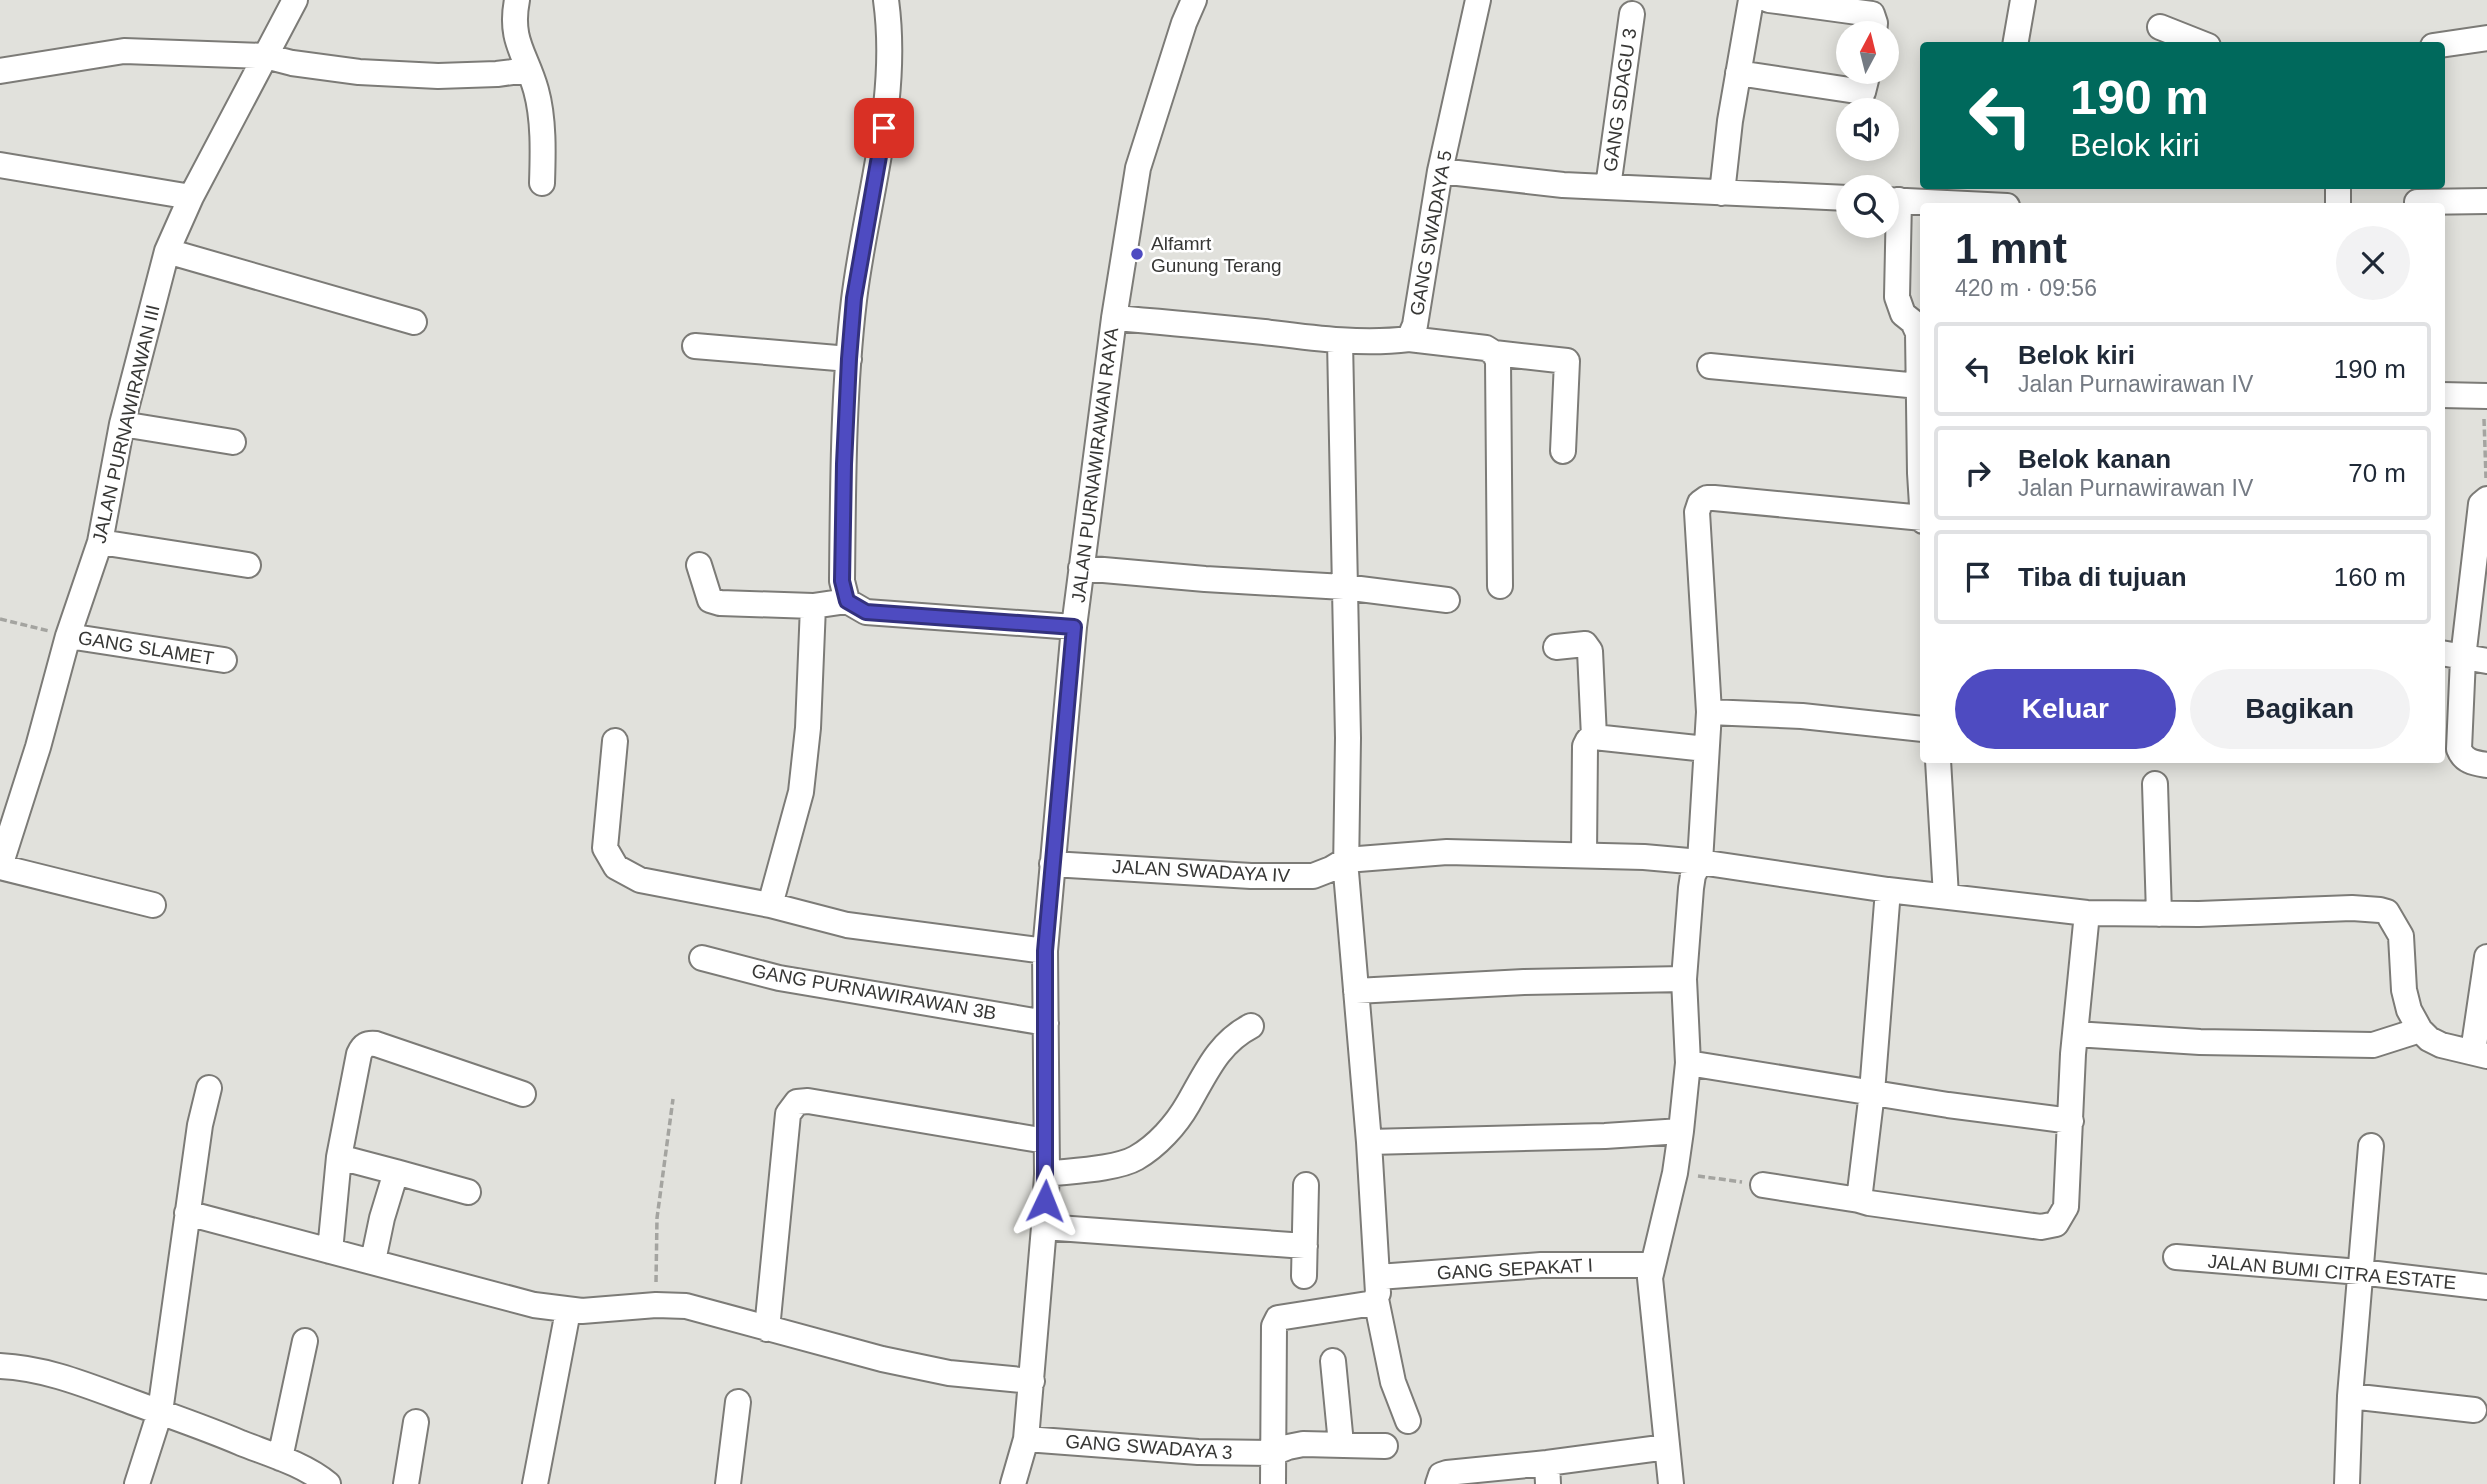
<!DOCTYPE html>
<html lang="id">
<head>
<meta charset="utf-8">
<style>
	:root { --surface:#fff; --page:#f2f2f3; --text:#1f2937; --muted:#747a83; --line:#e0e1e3; --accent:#4e4bc1 }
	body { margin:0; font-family:Helvetica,sans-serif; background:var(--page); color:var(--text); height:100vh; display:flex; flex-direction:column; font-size:26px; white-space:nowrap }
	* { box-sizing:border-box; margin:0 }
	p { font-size:23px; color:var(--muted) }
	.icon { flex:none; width:38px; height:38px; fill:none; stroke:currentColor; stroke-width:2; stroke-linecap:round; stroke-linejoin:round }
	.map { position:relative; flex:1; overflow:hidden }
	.panel { position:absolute; left:1920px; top:203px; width:525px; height:560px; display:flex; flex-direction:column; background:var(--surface); border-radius:7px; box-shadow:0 4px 18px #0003 }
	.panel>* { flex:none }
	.guide { position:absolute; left:1920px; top:42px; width:525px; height:147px; border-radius:7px; box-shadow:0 4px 18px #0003; background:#00695c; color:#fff; overflow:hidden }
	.needle { width:46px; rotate:7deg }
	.buttons { position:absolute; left:1836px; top:21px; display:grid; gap:14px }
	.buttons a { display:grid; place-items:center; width:63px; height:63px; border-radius:50%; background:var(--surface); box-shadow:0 4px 18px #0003; font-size:35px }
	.pin { position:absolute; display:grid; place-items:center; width:60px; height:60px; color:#fff; margin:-30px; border-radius:14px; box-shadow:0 4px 10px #0006 }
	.me { position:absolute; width:77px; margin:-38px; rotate:2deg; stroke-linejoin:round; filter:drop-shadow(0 0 5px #0008) }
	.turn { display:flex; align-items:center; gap:24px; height:147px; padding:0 35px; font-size:32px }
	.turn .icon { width:91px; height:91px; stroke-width:2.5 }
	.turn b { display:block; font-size:49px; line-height:60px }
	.round { display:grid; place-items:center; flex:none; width:74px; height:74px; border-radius:37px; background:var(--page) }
	.head { display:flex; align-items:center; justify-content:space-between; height:119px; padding:0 35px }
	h1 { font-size:42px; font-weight:700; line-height:52px }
	.cta { display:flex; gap:14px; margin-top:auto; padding:14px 35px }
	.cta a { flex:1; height:80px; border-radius:42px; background:var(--accent); color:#fff; font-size:28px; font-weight:700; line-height:80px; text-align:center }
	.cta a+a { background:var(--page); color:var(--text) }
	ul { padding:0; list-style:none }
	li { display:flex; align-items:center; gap:21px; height:94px; margin:0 14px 10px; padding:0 21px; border:4px solid var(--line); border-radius:7px }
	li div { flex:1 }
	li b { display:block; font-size:26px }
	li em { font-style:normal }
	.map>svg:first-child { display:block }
</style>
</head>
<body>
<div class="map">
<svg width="2487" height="1484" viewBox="0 0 2487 1484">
	<rect width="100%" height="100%" fill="#e1e1dc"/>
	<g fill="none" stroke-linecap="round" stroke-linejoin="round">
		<defs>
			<path id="minor" d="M517,0c-8,41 9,54 19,90 8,29 7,63 6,93
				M886,0c14,102 -20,200 -32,300 -11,93 -11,187 -12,281l5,20 19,11 208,15
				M1769,0l103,14 3,9 -1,10
				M2160,27l48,19
				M2015,46l8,-46
				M2433,46l54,-8
				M0,71l124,-20 141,5 27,7 67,9 79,4 59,-2 30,-4
				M1738,73l125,19 5,-20
				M0,165l191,32
				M1440,171l123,14 285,13
				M2338,186v20
				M1608,187l24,-173
				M1722,193l8,-72 21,-121
				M1886,200l121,6
				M1899,200l-2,97 6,17 10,8 5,11 2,140 3,48
				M2417,202l70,-1
				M167,251l247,71
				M1114,318c50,4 100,9 150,14 48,6 97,13 145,7l6,-14 25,-154 38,-171
				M1409,339l77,9 8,5 73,8 -4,90
				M695,346l154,13
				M1494,353l4,8 2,225
				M1710,366l209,20
				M2441,395l46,1
				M122,424l111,18
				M2487,499l-6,5 -18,154 -4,91c5,13 16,14 28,16
				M100,542l148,23
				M699,565l11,35 10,3 93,3 34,-5
				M1081,568l124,11 139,8 103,13
				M68,636l156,24
				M1556,647l29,-3 5,7 4,86
				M2441,653l46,8
				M1709,712l93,4 121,13
				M615,741l-10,107 11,19 24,13 130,25 77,20 198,26
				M1938,760l8,136
				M2155,784l4,130
				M1584,855l1,-109 3,-6 6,-3 112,12
				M1052,864l199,12h62l18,-7 15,-9 101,-8 197,5 56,5 188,28 199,23 112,1 153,-6 28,2 7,2 14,24 3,54 5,20 11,20 9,9 12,6 46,11
				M0,866l38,-119 30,-111 32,-94 22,-118 45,-173 24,-54 104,-197
				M0,867l153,38
				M770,905l31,-113 7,-64 5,-122
				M702,958l77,20 267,45
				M1356,991l168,-9 160,-3
				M2075,1034l125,8 173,3 47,-15
				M2473,1052l14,-95
				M1688,1063l260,42 123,16
				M1369,1142l236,-6 76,-5
				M339,1157l57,15
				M1047,1174c23,-3 70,-5 89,-16 21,-12 40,-33 52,-54 18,-31 30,-61 63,-78
				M1763,1185l96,15 10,3 172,24 15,-3 10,-17 7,-153 14,-141
				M1859,1200l13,-108 16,-202
				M187,1213l347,92 48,6 74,-6 30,1 196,53 67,14 83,8
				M1044,1227l261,19
				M330,1251l9,-94 20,-103c4,-9 8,-11 17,-10l147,50
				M2176,1257l184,15 127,15
				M373,1261l9,-43 14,-46 72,20
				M1304,1276l2,-91
				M1378,1277l163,-12h110
				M1376,1299l17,83 15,39
				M767,1329l21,-215 9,-12 11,-1 238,40
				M1333,1361l8,83
				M0,1366c47,2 91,21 135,37 35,13 71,25 106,40 28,11 63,21 87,41
				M2350,1396l124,14
				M1026,1439l172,13 75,1 15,-6 15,-3 82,2
				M280,1458l25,-117
				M1547,1463l1,21
				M137,1484l23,-72 40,-287 9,-37
				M406,1484l10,-62
				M535,1484l33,-173
				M728,1484l10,-82
				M1013,1484l13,-45 18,-212 3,-53 -2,-223 29,-324 40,-309 24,-150 46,-145 10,-23
				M1273,1484l1,-158 4,-8 96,-15 4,-10 -9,-151 -23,-270 2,-134 -8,-397
				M1438,1484l3,-9 6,-2 100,-10 120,-16
				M1671,1484l-21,-206 25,-105 6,-42 7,-68 -4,-84 7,-91 2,-13 7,-13 9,-150 -12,-200 3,-9 7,-5h7l209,20
				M2347,1484l3,-88 21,-250"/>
		</defs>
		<!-- minor casing -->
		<use href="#minor" stroke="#7c7b77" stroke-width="28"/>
		<!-- path -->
		<path stroke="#a4a4a0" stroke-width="3.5" stroke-dasharray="7 3.5" stroke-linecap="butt" d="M2484,419l2,59
			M0,619l49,12
			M1698,1176l44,6
			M656,1282l1,-64 16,-119"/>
		<!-- minor -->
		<use href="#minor" stroke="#fff" stroke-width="24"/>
	</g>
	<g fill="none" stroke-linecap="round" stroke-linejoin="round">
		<defs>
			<path id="route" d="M884,128l-30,170 -5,61 -5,105 -2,117 5,20 19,11 208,15 -29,324v250"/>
		</defs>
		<!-- route casing -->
		<use href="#route" stroke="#33317d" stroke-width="18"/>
		<!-- route -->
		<use href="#route" stroke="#4e4bc1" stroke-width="12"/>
	</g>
	<!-- markers -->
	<circle fill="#4e4bc1" stroke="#fff" stroke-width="2.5" cx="1137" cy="254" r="7"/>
	<g text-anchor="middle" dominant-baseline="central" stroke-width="5" stroke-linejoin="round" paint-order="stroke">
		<!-- street labels -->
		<g font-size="19" fill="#373735" stroke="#fff">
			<text transform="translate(1620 100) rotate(-82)">GANG SDAGU 3</text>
			<text transform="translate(1431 233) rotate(-80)">GANG SWADAYA 5</text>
			<text transform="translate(126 424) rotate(-77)">JALAN PURNAWIRAWAN III</text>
			<text transform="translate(1095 465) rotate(-83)">JALAN PURNAWIRAWAN RAYA</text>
			<text transform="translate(146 648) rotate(9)">GANG SLAMET</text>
			<text transform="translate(1201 871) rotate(3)">JALAN SWADAYA IV</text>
			<text transform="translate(874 992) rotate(10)">GANG PURNAWIRAWAN 3B</text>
			<text transform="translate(1515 1269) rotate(-3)">GANG SEPAKAT I</text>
			<text transform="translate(2332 1272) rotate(5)">JALAN BUMI CITRA ESTATE</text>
			<text transform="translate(1149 1447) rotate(4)">GANG SWADAYA 3</text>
		</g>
		<!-- poi labels -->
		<g font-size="19" fill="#373735" stroke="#fff" text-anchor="start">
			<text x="1151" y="243">Alfamrt<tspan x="1151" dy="22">Gunung Terang</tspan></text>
		</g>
	</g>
</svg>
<div class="buttons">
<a><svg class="needle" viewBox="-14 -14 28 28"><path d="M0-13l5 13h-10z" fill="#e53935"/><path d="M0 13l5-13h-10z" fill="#747a83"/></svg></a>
<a><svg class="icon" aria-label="sound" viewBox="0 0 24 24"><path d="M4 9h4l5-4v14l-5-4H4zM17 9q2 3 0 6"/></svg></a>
<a><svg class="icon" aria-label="search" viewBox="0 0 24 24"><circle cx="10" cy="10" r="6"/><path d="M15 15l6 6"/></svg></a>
</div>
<div class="pin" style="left:884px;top:128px;background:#d93025"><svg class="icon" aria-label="arrive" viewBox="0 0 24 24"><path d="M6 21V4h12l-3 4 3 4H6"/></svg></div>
<svg class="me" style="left:1045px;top:1201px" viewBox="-20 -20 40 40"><path d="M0-17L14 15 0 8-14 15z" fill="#4e4bc1" stroke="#fff" stroke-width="4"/></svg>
<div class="guide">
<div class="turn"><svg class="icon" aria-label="left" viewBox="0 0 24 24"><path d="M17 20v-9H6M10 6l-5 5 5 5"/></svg><div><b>190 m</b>Belok kiri</div></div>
</div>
<section class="panel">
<div class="head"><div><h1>1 mnt</h1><p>420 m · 09:56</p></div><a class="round"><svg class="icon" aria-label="close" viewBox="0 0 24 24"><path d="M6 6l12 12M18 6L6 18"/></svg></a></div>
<ul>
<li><svg class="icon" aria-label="left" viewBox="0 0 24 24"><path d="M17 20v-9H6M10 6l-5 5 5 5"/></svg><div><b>Belok kiri</b><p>Jalan Purnawirawan IV</p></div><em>190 m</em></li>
<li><svg class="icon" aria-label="right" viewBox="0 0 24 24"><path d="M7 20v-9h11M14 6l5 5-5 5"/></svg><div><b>Belok kanan</b><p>Jalan Purnawirawan IV</p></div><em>70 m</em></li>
<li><svg class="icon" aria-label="arrive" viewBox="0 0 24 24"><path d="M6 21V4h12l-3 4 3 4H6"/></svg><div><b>Tiba di tujuan</b></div><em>160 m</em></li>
</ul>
<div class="cta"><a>Keluar</a><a>Bagikan</a></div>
</section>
</div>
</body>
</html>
